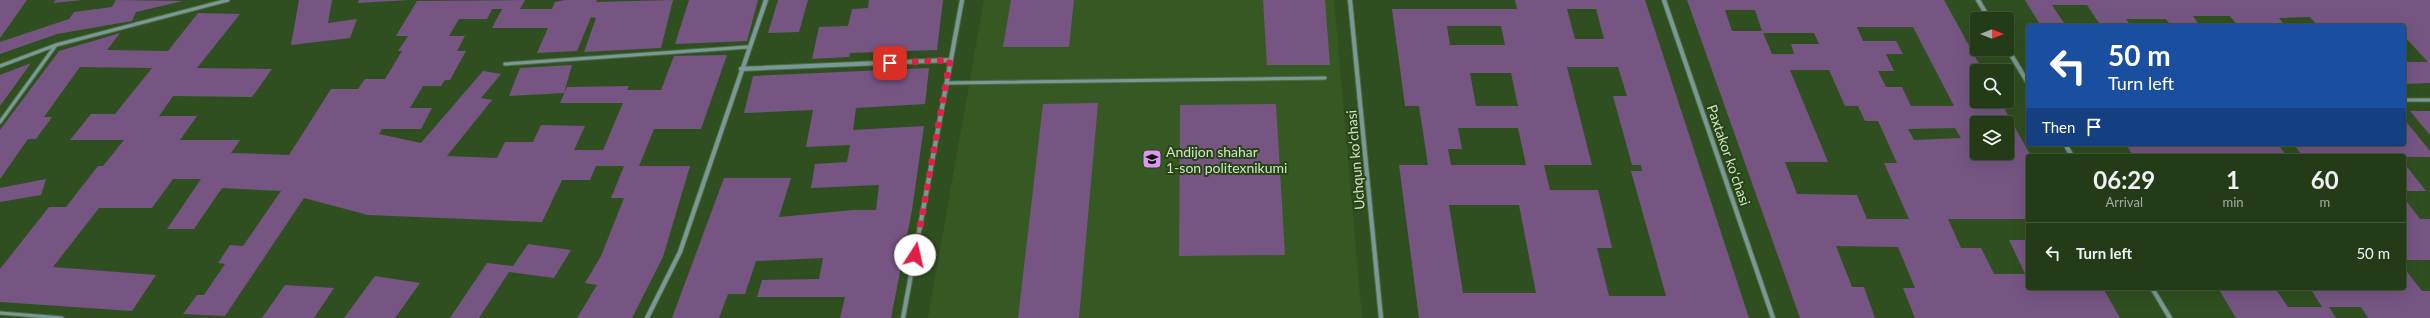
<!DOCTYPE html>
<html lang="en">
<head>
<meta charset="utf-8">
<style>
	:root { --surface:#243b18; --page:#304625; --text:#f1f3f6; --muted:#a3ada2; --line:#415537 }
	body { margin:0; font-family:Lato,sans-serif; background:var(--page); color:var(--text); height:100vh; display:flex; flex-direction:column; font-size:15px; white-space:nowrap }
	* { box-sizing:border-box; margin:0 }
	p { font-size:13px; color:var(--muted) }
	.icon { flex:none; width:22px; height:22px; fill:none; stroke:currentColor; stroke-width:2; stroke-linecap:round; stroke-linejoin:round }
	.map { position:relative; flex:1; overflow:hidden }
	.panel { position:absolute; left:2026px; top:154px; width:380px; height:136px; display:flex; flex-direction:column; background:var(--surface); border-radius:4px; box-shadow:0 4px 16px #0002,0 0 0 1px var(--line) }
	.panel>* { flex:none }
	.top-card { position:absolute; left:2026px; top:24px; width:380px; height:122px; border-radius:4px; box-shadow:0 4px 16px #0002,0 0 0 1px var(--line); background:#1a4fa0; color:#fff; overflow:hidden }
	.needle { width:26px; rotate:90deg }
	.buttons { position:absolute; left:1970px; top:12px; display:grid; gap:8px }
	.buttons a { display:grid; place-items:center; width:44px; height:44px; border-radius:4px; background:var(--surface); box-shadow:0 4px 16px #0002,0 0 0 1px var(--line); font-size:20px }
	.pin { position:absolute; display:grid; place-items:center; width:34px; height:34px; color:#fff; margin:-17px; border-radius:8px; box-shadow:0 2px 6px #0006 }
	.me { position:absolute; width:44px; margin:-22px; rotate:10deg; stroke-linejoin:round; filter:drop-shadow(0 0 3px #0008) }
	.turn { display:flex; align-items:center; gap:14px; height:84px; padding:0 16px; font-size:18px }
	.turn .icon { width:52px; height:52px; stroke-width:2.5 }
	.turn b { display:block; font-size:28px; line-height:34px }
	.then { display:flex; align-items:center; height:38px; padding:0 16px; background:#0003; gap:8px; font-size:15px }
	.eta { display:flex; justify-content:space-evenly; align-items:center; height:68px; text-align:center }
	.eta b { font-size:24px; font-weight:700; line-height:28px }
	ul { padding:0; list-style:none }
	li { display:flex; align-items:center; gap:12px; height:60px; padding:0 16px; border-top:1px solid var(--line) }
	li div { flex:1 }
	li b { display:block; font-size:15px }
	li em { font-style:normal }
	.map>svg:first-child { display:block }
</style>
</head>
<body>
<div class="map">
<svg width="2430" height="318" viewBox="0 0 2430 318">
	<rect width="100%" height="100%" fill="#304f20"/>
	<!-- built -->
	<path fill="#365923" d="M984,0h350l28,318h-434z"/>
	<!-- building -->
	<path fill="#765583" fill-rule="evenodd" d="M0,0h27l-27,38z
		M56,0h27l-30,3z
		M116,0l67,1 -47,11 -4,9 -75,13 -57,20v-12l69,-23 5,-7 38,-5z
		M299,0h33l-4,23 29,-4 -7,19 -59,7z
		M359,0h50l-51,3z
		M525,0l-5,9h32l3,-7 10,-2h32l-1,2 77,-2 -12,48 -77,4 12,-34 -5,-1 -14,34 -40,2 11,-25h-56l10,-19h-10l-5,10h-28l-10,17h16l-8,15h9l-16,29h-5l-4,6h-18l-13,22h22l-11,21h-39l-3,5 42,9 62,-72 18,3 -20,24 11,2 -45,56 50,2 8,-16h28l8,-17 44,1 -11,24h29l20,-47h-63l7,-16 62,-1 -2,4h34l13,-34 53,-1 -26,74h-47l-15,37h51l-27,91 -31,61h-55l20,-33 -12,-2 16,-27 23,-58h-13l13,-32h-28l-6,14h-28l-20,42 -174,-7 -64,-17 -79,118 -42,-2 14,-19h7l21,-31 -7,-1 12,-18 13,1 38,-55 -59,-3 -28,41h-27l34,-50h-28l-21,29h-53l-46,59 103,8 -24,36 -132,-9v-33l49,-62h17l32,-41h5l21,-26h-54l21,-26h24l37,-46 -72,-1 -36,50h8l-16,22h-8l-28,40v-49l59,-79 61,-18 -13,17 61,1 30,-38 42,1 -43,54 75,1 -20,28 -79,-1 -14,20h38l-17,24h60l-9,13 58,2 42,-66h27l7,-10h20l17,-28h-4l10,-15h-12l21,-35z
		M689,0h69l-11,41 -72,3z
		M778,0h30l-9,32 -31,1z
		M869,0h74l-6,50 -87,3 -1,4 -37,2 7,-32 29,-1 4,-17 16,-1z
		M1011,0h63l-5,47h-66z
		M1263,0h62l5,65h-63z
		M1515,0h130l104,318h-330l-20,-153h29l-9,-59h-14l-13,-97h125zM1567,9h29l8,30h-29zM1447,26h54l4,19h-55zM1567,67h51l9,29h-14l19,69h9l1,6h-11l35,125h-57l-12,-48h15l-14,-58h-48l-6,-25h48zM1470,73h41l7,33h-42zM1458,128h60l8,37h-75l-3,-16h14zM1449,205h70l17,88h-73z
		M1687,0h257l39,71h-6v30h23l31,55h-3v63h-80l13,29h20l13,26h31l-16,-34h19v48h75l17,30h-205l-12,-30h12l-17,-41 -62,-1 16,41h12l11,31h-75zM1725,10h30l7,21h-30zM1857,27h56l41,79h-43l-9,-19h-16l-8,-16h16l-8,-17h17l-7,-13h-33zM1763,33h51l5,11h-28l3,10h-22zM1790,70h39l16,36h13l7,15h13l19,42h-13l25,56h-42l-10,-24 -60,-1 -12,-32h43zM1977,123h30v30h-30zM1955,128l6,10 -47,2 -6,-11z
		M2025,0h405v83l-26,1v-22h24l-24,-26v-10h-86l-8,-9 -31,1 6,8h-47l-8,-10h-37l7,10h-29l-5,-7h-40l5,7h-30l-14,-21h-35l14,21h-25z
		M31,63l-31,43v-31z
		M572,65l-8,28 -55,3 11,-28z
		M929,68l-4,36 -69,4 -3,22 71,-4 -12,84 -21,108h-51l5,-21h-88l5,-17 57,-1 4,-21 -67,3 -11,33h-17l-9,24h-47l52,-140h67l-12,39 74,-7h23l3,-25 -68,3 4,-24 32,-2 3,-17 -44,2 7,-37 -69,3 9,-37z
		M1098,103l-19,215h-61l25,-214z
		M1276,104l9,151 -106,1 1,-151z
		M2410,111h20v24z
		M2404,119l26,32v6l-128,-1 -8,-12h110z
		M2126,144h152l9,12h-154z
		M2404,163l22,28h-22z
		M46,179l-5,16 -41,7v-14z
		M2404,198l16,21h10v41h-26z
		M528,244l43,6 -17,28 -45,-6 -30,46h-29l37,-55 26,3z
		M2404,268l18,23h8v27h-62l-7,-11h-32l7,11h-100l-18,-30h57l13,19h34l-12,-19h94z
		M375,276l45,7 -25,35h-51z
		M285,285l49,3 -20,30h-52z"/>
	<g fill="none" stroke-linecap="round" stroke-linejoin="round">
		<defs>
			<path id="lane" d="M505,64l243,-17
				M0,66l56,-21 172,-45
				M946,83l379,-5
				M2404,100h26
				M0,122l56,-77
				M0,313l62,5"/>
			<path id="street" d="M1350,0l31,318
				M1664,0l109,318
				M1978,0l11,19
				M2007,48l21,35
				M741,69l209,-9
				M2065,144l7,12
				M2152,288l18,30
				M647,318l33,-66 86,-252
				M903,318l59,-318"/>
		</defs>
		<!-- lane casing -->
		<use href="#lane" stroke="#506d42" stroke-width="5"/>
		<!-- street casing -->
		<use href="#street" stroke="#506d42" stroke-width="6"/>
		<!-- lane -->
		<use href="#lane" stroke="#789998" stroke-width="3"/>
		<!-- street -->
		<use href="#street" stroke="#789998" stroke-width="4"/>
	</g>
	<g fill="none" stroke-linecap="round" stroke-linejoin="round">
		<!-- route -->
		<path stroke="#e11d48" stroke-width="7" stroke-dasharray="0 12.6" d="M890,63l60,-3 -35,195"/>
	</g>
	<!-- icons -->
	<defs>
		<symbol id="university-square" viewBox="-11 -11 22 22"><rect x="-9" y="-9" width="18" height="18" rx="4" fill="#db99f5" stroke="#264415"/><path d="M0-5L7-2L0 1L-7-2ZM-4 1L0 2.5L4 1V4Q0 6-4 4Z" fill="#111"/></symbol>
	</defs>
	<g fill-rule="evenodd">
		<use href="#university-square" x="1141" y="148" width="22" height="22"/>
	</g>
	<g text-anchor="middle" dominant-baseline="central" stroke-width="4" stroke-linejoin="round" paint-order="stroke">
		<!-- poi labels -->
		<g font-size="14" fill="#d2e4ca" stroke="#264415" text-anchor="start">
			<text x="1166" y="151">Andijon shahar<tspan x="1166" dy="16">1-son politexnikumi</tspan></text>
		</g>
		<!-- street labels -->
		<g font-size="14" fill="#d2e4ca" stroke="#264415">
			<text transform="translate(1729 155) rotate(71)">Paxtakor koʻchasi</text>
			<text transform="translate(1355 160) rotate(-95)">Uchqun koʻchasi</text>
		</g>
	</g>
</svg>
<div class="buttons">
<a><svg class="needle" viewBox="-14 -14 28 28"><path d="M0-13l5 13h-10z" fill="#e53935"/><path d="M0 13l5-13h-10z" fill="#a3ada2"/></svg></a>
<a><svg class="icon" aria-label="search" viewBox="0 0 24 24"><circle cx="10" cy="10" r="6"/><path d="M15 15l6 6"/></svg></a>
<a><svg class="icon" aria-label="layers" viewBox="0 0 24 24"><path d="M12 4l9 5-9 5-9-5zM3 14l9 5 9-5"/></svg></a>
</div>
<div class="pin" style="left:890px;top:63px;background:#d93025"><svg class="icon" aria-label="arrive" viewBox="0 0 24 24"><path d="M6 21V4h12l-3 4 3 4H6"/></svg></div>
<svg class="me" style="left:915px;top:255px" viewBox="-20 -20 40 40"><circle r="19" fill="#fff"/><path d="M0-13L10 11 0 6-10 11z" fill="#e11d48"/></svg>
<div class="top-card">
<div class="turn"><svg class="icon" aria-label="left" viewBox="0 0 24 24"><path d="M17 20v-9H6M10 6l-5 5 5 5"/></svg><div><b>50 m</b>Turn left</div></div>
<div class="then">Then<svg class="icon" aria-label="arrive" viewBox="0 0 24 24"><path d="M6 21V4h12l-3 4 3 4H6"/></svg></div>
</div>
<section class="panel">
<div class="eta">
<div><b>06:29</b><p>Arrival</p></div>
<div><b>1</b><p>min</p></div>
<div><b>60</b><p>m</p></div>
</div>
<ul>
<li><svg class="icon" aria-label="left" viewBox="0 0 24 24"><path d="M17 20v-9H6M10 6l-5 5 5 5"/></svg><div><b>Turn left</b></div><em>50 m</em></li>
</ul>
</section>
</div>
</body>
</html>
